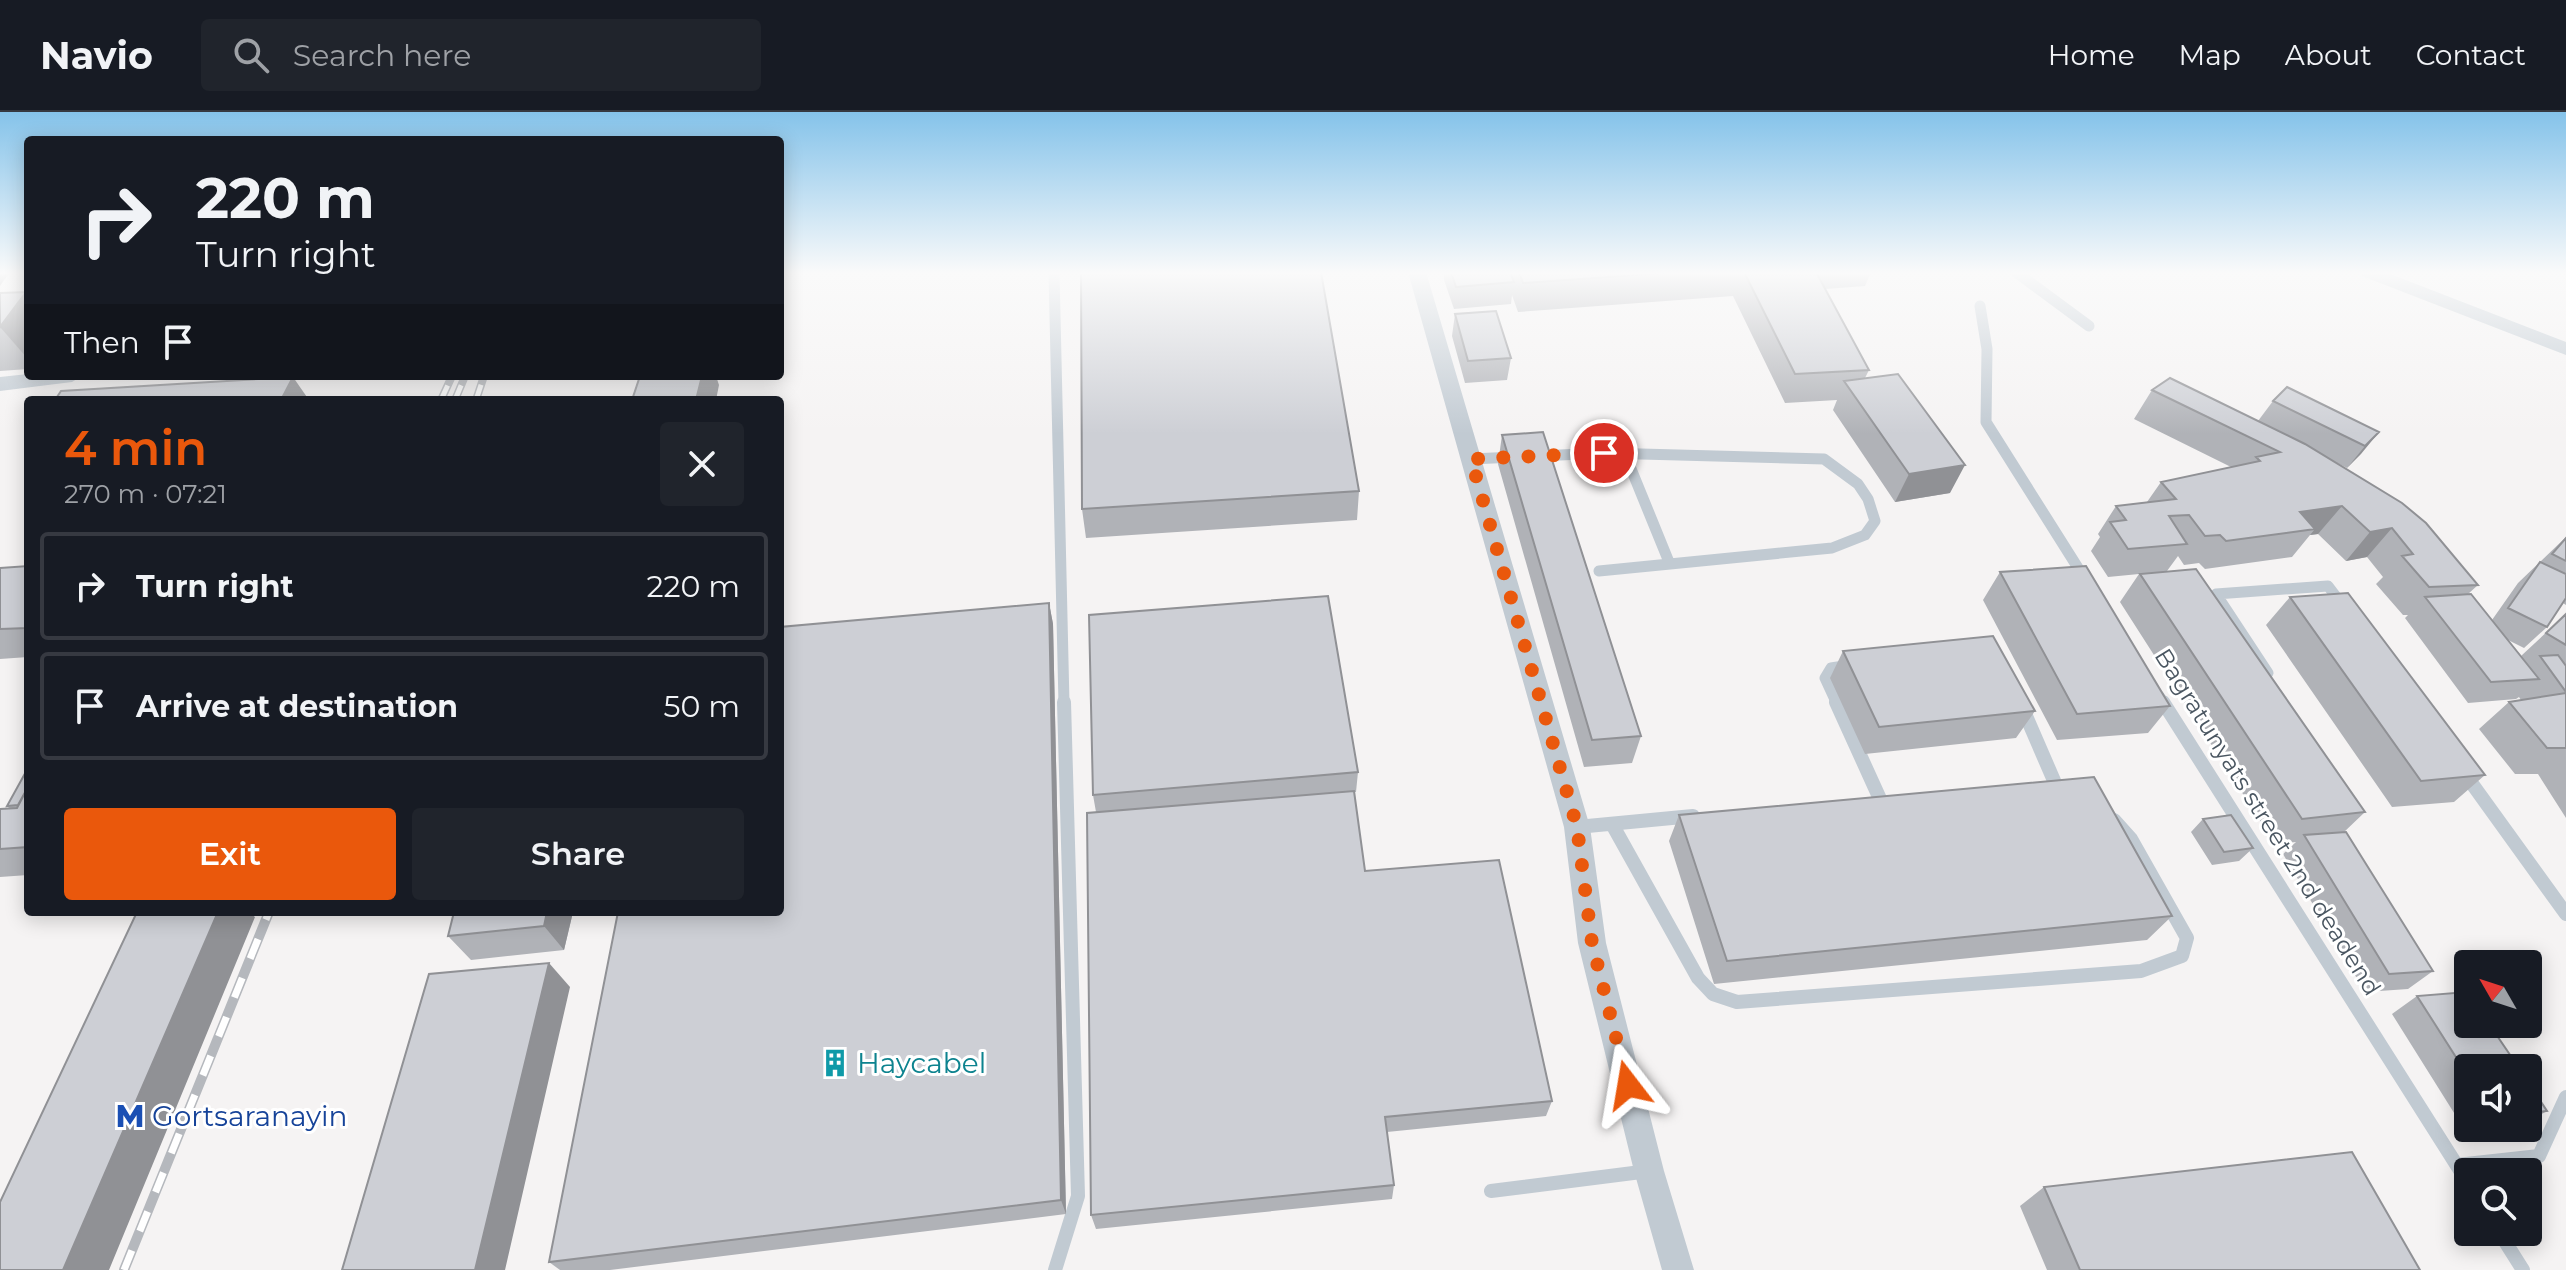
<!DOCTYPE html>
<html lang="en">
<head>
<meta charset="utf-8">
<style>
	:root { --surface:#171b24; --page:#20242c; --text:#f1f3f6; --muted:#9ea1a6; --line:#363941; --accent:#ea580c }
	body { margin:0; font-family:Montserrat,sans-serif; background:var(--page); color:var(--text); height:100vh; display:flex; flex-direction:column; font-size:30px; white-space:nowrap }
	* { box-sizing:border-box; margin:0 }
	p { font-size:26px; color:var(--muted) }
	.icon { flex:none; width:44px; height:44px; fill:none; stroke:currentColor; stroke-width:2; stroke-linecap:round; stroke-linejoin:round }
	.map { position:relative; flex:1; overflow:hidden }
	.drawer { position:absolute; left:24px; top:284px; width:760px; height:520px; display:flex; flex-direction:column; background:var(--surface); border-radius:8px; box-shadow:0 4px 20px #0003 }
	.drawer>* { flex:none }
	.hud { position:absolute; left:24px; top:24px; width:760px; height:244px; border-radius:8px; box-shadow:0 4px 20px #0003; background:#171b24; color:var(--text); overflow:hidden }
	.needle { width:52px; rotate:309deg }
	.buttons { position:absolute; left:2454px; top:838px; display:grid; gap:16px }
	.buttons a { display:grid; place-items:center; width:88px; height:88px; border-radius:8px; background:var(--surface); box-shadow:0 4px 20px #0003; font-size:40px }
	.pin { position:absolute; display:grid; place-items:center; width:68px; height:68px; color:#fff; margin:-34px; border:4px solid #fff; border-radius:50%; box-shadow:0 2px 8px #0007 }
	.me { position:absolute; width:88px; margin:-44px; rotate:346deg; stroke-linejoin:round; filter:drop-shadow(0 0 6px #0008) }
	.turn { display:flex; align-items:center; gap:28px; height:168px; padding:0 40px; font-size:36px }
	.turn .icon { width:104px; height:104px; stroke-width:2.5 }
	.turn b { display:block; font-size:56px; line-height:68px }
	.then { display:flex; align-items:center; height:76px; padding:0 40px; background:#0003; gap:16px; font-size:30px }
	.round { display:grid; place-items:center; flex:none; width:84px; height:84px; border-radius:8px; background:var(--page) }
	.headline { display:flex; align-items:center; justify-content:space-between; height:136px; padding:0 40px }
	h1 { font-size:48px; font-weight:600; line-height:60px; color:var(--accent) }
	.primary-button { display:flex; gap:16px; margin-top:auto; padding:16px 40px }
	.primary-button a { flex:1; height:92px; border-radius:8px; background:var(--accent); color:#fff; font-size:32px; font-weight:600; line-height:92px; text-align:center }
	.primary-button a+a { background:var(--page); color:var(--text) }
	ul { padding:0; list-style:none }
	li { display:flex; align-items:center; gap:24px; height:108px; margin:0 16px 12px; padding:0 24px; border:4px solid var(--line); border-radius:8px }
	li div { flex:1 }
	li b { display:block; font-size:30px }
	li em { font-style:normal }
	header { display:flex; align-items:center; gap:48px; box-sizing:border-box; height:112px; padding:0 40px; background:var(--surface); border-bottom:2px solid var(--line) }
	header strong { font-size:38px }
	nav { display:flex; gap:44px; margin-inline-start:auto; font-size:28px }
	.search { width:560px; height:72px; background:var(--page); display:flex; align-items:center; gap:20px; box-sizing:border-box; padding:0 28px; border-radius:8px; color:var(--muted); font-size:30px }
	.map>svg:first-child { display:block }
</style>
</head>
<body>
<header>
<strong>Navio</strong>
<div class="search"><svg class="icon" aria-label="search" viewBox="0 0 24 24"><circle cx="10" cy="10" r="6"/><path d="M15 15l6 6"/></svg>Search here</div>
<nav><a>Home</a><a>Map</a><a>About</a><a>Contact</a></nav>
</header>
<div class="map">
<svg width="2566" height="1158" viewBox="0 0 2566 1158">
	<rect width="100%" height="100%" fill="#f5f3f3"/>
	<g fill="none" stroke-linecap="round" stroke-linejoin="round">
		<!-- service-far1 -->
		<path stroke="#c1cad2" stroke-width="11" d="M1054,160l10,432
			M2016,160l73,54
			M1980,194l7,43 -1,73 99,157
			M1625,342l44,108
			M1538,344l66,-3 220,6 34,25 10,15 7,22 -10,14 -33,13 -233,23
			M1471,347l44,-2
			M2268,561l-52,-79 112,-8 16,21
			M2159,584l5,8
			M1837,592l-12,-26 6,-10 19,-3"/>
		<!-- service -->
		<path stroke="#c1cad2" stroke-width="14" d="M1836,590l44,97
			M2163,590l305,481
			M2023,597l32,74
			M2465,662l101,140
			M1612,712l86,154 15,16 24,8 404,-31 41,-15 5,-18 -56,-99 -17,-19
			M1577,715l116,-11
			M2457,1053l82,-9 27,-59
			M1491,1079l158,-20
			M2499,1120l24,38
			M1055,1158l23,-74 -14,-494"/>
		<!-- minor -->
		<path fill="#c1cad2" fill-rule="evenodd" d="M1408,160h18l164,555 16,116 58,228 30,99h-32l-28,-99 -56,-228 -14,-116z
			M2360,160h25l181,70v13l-204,-79z
			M28,262v2h54l-10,6 -72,9v-14z"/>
		<defs>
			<path id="rail-far1" d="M441,288l11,-24
				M455,288l10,-24
				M476,288l8,-24"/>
			<path id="rail" d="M124,1158l145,-358"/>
		</defs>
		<!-- rail-far1 casing -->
		<use href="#rail-far1" stroke="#b5b8bd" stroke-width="8"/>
		<!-- rail casing -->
		<use href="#rail" stroke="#b5b8bd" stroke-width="10"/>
		<!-- rail-far1 -->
		<use href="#rail-far1" stroke="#fff" stroke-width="5" stroke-dasharray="16" stroke-linecap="butt"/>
		<!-- rail -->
		<use href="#rail" stroke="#fff" stroke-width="7" stroke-dasharray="21" stroke-linecap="butt"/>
	</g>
	<!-- wall -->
	<path fill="#b0b2b7" d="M1444,160h427l-6,14 -40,3 44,81 -4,8 85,115 -55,9 -62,-92 4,-10 -52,3 -52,-107 -215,16 -6,-17 -1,9 -57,5 -10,-29z
		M26,180l2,2v75l-28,2v-78z
		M1455,202l56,44 -4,22 -42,3 -13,-47z
		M2152,278l106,31 15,-20 106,31 -32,36 -14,-7 145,124 -10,9 24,26 26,-37 48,-46v68l-3,-2 -16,24 -23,21 -16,-8 13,16 45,-42v204l-28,-44h-23l-36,-45 30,-27 12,-2 -2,-3 -3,2 -48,4 -63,-85 3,-3h-5l-27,-31 7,-7 -16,-20 -21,4 -28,-27 -8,1 -18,22 -87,12 -6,-6 -15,2 -6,-9 -11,15 198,241 -22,21 90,138 -25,18 -43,3 -82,-138 13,-12 -21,2 -155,-242 19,-28 -31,3 -17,-26 9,-14 -2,-3 18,-28 31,-4 14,-20 70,-15 -97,-48z
		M1502,323l139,301 -9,27 -48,4 -86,-303z
		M1359,379l-2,29 -271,18 -4,-29z
		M28,454v91l-28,2v-91z
		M2000,460l170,134 -22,27 -91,7 -74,-140z
		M2290,485l195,178 -31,27 -62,5 -126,-182z
		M1049,491l4,21 13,590 -456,56h-50l-11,-8z
		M1843,539l192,60 -19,27 -151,16 -35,-76z
		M28,656v107l-28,2v-68l9,-1 -2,-2z
		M1358,660l-2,20h-2l11,79 187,230 -6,15 -159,16 7,53 -2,14 -296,30 -5,-14 5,-403 -3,-17z
		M1679,703l493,101 -25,24 -433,44 -45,-143z
		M2203,707l50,29 -14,13 -27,4 -21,-33z
		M573,800l-9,38 -93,10 -23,-24z
		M2417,884l51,72v60h39l-41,4 -74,-118z
		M2528,970l19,29 -19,11z
		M2044,1075l376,83h-373l-27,-64z"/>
	<!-- shaded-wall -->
	<path fill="#909195" d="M0,160h8l1,1 -9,13z
		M26,180l2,2v65l-28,-32z
		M702,264h14l3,9 -3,15h-20z
		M293,265l16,23h-28z
		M2379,320l-18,22 -14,14 18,-22z
		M1965,353l-15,28 -55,9 14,-28z
		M2342,394l-24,28 -8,1 5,-6 -15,-17z
		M2392,416l-25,29 -21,4 24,-29z
		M1049,491l4,21 13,590 -5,-14z
		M218,800h31l6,5 -146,353h-46z
		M547,800h26l-9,38 -20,-24z
		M549,851l21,24 -65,283h-30z"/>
	<!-- building -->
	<path fill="#cdcfd5" stroke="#909195" stroke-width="2" d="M1081,160h240l38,219 -277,18z
		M1451,160h59l4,10 -58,5z
		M1519,160h160l-156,11z
		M1744,160h72l53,98 -74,4z
		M26,180l-26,35v-34z
		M1496,199l15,47 -43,3 -13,-47z
		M1898,262l67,91 -56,9 -65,-93z
		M640,264h62l-6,24h-64z
		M293,265l-12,23h-226l6,-9z
		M2170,266l135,66 97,59 24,20 52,62 -49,2 -27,-31 11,-2 -21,-26 -22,4 -28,-26 -42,6 15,17 -89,12 -6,-6 -15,1 -16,-21 -20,1 18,28 -59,5 -18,-27 16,-2 -10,-14 60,-7 -15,-17 99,-21 -4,-4 24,-5 -128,-62z
		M2287,275l92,45 -14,14 -92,-45z
		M1543,320l98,304 -49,4 -90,-305z
		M2566,426v23l-14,-7z
		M2540,450l26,12v24l-19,29 -39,-19z
		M28,454v62l-28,1v-61z
		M2086,454l84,140 -93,8 -77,-142z
		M2196,457l169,243 -63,7 -162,-245z
		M2348,481l137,182 -64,6 -131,-184z
		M2471,482l68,85 -48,3 -66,-85z
		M1328,484l30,176 -265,23 -4,-180z
		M1049,491l12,597 -512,62 69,-350h162v-285z
		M2566,502v31l-20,-12z
		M1993,524l42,75 -156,16 -36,-76z
		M2558,543l8,11v26l-26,-36z
		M2566,581v55h-19l-38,-46z
		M28,656v19l-10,18 -11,1z
		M2094,665l78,139 -445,45 -48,-146z
		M28,675v60l-28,2v-40l17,-1z
		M1354,679l11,80 134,-11 53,241 -167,16 9,68 -303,30 -4,-402z
		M2231,703l22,33 -29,4 -21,-33z
		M2346,720l87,139 -44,3 -85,-139z
		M137,800h81l-155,358h-63v-68z
		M454,800h93l-3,14 -96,10z
		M549,851l-74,307h-133l87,-296z
		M2467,880l1,32h21l30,44h-51v8l-51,-80z
		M2528,970l19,29 -19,2z
		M2352,1040l68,118h-340l-36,-83z"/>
	<!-- sky -->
	<linearGradient id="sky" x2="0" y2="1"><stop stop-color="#85c3ea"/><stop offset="0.5" stop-color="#fafafa"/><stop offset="1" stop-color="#fafafa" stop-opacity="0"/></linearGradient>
	<rect width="2566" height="322" fill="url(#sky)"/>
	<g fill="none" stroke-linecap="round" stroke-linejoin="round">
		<!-- route -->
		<path stroke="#ea580c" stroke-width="14" stroke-dasharray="0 25.2" d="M1604,341l-133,6 106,368 15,116 36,142"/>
	</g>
	<!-- icons -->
	<defs>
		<symbol id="building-bare" viewBox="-9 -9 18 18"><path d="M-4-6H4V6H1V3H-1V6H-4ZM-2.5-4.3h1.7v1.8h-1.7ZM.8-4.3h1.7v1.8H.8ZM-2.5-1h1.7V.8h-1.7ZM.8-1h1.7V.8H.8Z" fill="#0f9aa8" stroke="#fff" stroke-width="2.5" paint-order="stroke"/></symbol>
		<symbol id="metro-bare" viewBox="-9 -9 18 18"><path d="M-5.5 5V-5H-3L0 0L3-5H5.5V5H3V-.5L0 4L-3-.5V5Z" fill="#1a4fb4" stroke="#fff" stroke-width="2.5" paint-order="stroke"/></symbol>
	</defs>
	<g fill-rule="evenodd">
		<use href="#building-bare" x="815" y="931" width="40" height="40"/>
		<use href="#metro-bare" x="110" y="984" width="40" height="40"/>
	</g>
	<g text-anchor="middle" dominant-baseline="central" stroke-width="6" stroke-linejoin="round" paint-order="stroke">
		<!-- street labels -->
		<g font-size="24" fill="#4a5661" stroke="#fff">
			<text transform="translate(2268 710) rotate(58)">Bagratunyats street 2nd deadend</text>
		</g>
		<!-- near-culture labels -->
		<g font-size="28" fill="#0d838f" stroke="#fff" text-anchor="start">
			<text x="857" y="951">Haycabel</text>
		</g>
		<!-- near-transit labels -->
		<g font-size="28" fill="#164399" stroke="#fff" text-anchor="start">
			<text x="152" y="1004">Gortsaranayin</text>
		</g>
	</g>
</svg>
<div class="buttons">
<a><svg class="needle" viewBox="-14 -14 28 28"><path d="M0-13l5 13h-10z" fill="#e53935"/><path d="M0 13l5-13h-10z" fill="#9ea1a6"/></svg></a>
<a><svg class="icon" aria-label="sound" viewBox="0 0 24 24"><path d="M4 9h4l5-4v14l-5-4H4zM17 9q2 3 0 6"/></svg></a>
<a><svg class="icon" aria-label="search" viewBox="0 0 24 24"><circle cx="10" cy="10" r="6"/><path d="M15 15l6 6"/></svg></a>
</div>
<div class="pin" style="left:1604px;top:341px;background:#d93025"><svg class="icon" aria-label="arrive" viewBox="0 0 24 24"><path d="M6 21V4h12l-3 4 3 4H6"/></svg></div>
<svg class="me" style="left:1628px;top:973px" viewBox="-20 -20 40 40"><path d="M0-17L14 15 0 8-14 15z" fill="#ea580c" stroke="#fff" stroke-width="4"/></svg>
<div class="hud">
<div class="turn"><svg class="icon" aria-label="right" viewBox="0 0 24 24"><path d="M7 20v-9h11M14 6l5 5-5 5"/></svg><div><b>220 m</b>Turn right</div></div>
<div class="then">Then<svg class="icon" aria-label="arrive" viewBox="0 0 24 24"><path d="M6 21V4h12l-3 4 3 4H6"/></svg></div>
</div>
<section class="drawer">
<div class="headline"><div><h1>4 min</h1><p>270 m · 07:21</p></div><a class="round"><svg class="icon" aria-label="close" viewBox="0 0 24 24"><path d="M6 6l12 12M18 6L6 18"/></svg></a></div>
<ul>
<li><svg class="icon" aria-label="right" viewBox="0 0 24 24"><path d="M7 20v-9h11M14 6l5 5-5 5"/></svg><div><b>Turn right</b></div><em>220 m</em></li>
<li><svg class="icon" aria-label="arrive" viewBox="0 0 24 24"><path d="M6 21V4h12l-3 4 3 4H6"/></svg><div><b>Arrive at destination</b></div><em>50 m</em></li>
</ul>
<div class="primary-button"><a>Exit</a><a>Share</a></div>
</section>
</div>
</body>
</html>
